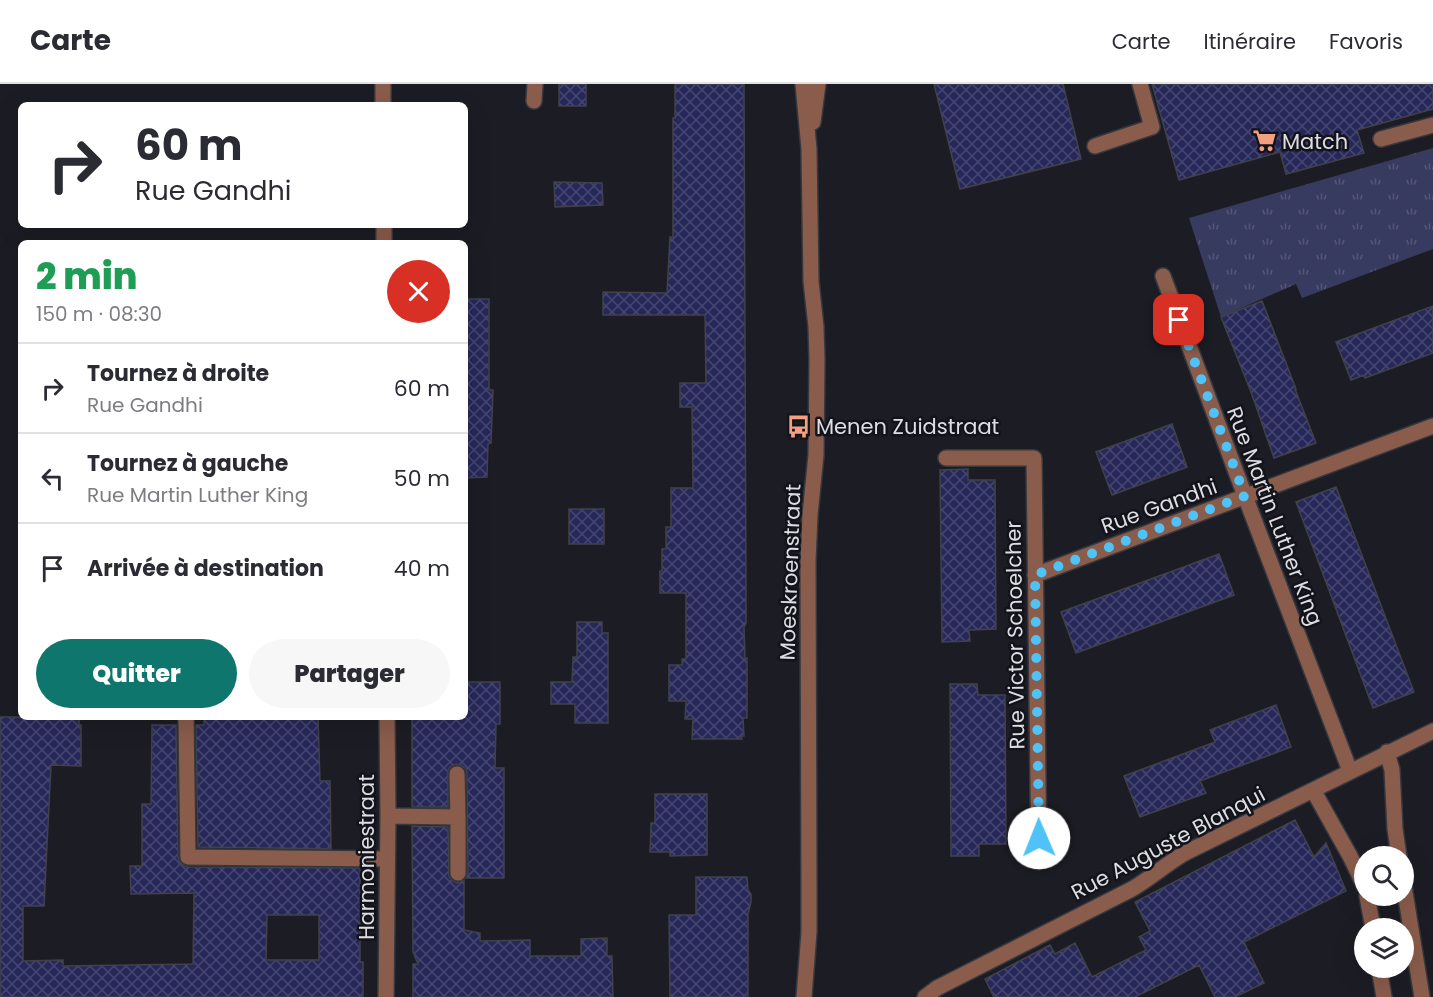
<!DOCTYPE html>
<html lang="fr">
<head>
<meta charset="utf-8">
<style>
	:root { --surface:#fff; --page:#f7f7f7; --text:#2b2b33; --muted:#7c7c81; --line:#e1e1e2; --accent:#0f766e }
	body { margin:0; font-family:Poppins,sans-serif; background:var(--page); color:var(--text); height:100vh; display:flex; flex-direction:column; font-size:22px; white-space:nowrap }
	* { box-sizing:border-box; margin:0 }
	p { font-size:20px; color:var(--muted) }
	.icon { flex:none; width:33px; height:33px; fill:none; stroke:currentColor; stroke-width:2; stroke-linecap:round; stroke-linejoin:round }
	.map { position:relative; flex:1; overflow:hidden }
	.sheet { position:absolute; left:18px; top:156px; width:450px; height:480px; display:flex; flex-direction:column; background:var(--surface); border-radius:9px; box-shadow:0 6px 24px #0002 }
	.sheet>* { flex:none }
	.banner { position:absolute; left:18px; top:18px; width:450px; height:126px; border-radius:9px; box-shadow:0 6px 24px #0002; background:#fff; color:var(--text); overflow:hidden }
	.fabs { position:absolute; left:1354px; top:762px; display:grid; gap:12px }
	.fabs a { display:grid; place-items:center; width:60px; height:60px; border-radius:50%; background:var(--surface); box-shadow:0 6px 24px #0002; font-size:30px }
	.pin { position:absolute; display:grid; place-items:center; width:51px; height:51px; color:#fff; margin:-26px; border-radius:12px; box-shadow:0 3px 9px #0006 }
	.me { position:absolute; width:66px; margin:-33px; rotate:359deg; stroke-linejoin:round; filter:drop-shadow(0 0 4px #0008) }
	.turn { display:flex; align-items:center; gap:21px; height:126px; padding:0 18px; font-size:27px }
	.turn .icon { width:78px; height:78px; stroke-width:2.5 }
	.turn b { display:block; font-size:42px; line-height:51px }
	.round { display:grid; place-items:center; flex:none; width:63px; height:63px; border-radius:32px; background:var(--page) }
	.overview { display:flex; align-items:center; justify-content:space-between; height:102px; padding:0 18px }
	h1 { font-size:36px; font-weight:800; line-height:45px; color:#1e9e55 }
	.cta { display:flex; gap:12px; margin-top:auto; padding:12px 18px }
	.cta a { flex:1; height:69px; border-radius:36px; background:var(--accent); color:#fff; font-size:24px; font-weight:800; line-height:69px; text-align:center }
	.cta a+a { background:var(--page); color:var(--text) }
	ul { padding:0; list-style:none }
	li { display:flex; align-items:center; gap:18px; height:90px; padding:0 18px; border-top:2px solid var(--line) }
	li div { flex:1 }
	li b { display:block; font-size:22px }
	li em { font-style:normal }
	header { display:flex; align-items:center; gap:36px; box-sizing:border-box; height:84px; padding:0 30px; background:var(--surface); border-bottom:2px solid var(--line) }
	header strong { font-size:28px }
	nav { display:flex; gap:33px; margin-inline-start:auto; font-size:21px }
	.map>svg:first-child { display:block }
</style>
</head>
<body>
<header>
<strong>Carte</strong>
<nav><a>Carte</a><a>Itinéraire</a><a>Favoris</a></nav>
</header>
<div class="map">
<svg width="1433" height="913" viewBox="0 0 1433 913">
	<defs>
		<pattern id="grass-tufts" width="24" height="20" patternUnits="userSpaceOnUse" patternTransform="scale(1.5)"><rect width="24" height="20" fill="#383b60"/><path d="M3 7l-1-3M5 7V3M7 7l1-3M15 17l-1-3M17 17v-4M19 17l1-3" fill="none" stroke="#545776"/></pattern>
		<pattern id="building-cross-hatch" width="8" height="8" patternUnits="userSpaceOnUse" patternTransform="scale(1.5)"><rect width="8" height="8" fill="#27285a"/><path d="M0 0l8 8M0 8l8-8" fill="none" stroke="#464771"/></pattern>
	</defs>
	<rect width="100%" height="100%" fill="#1c1d24"/>
	<!-- grass -->
	<path fill="url(#grass-tufts)" d="M1433,64v101l-131,49 -6,-14 -75,33 -32,-99z"/>
	<!-- building -->
	<path fill="url(#building-cross-hatch)" stroke="#404149" stroke-width="1.5" fill-rule="evenodd" d="M559,0h27v22h-27z
		M675,0h69l2,507v32l-2,4 1,31h2v60h-4l1,18h-3l1,3h-50l1,-20h-8l1,-18h-17v-36h13v-6h4v-66h-26v-22h2v-22h4v-22h5v-39h22l-1,-81h-12v-24h26l-1,-68h-102v-23l64,1 3,-56h3v-119h2z
		M934,0h129l18,75 -121,30z
		M1152,0h281v25l-76,21 7,23 -78,21 -6,-22 -101,28z
		M554,98l48,1 1,22 -48,2z
		M465,215h24v91h4l-2,53 -3,1 -1,33 -22,1z
		M1262,217l34,88h-1l21,54 -42,15 -23,-66 -30,-75z
		M1433,222v47l-68,25 -1,-3 -13,5 -15,-38z
		M1172,340l15,43 -75,28 -16,-43z
		M968,385v11h27l1,149 -27,1 1,11 -28,1 -2,-172z
		M1336,403l78,205 -41,16 -77,-206z
		M569,425h35v35h-35z
		M1219,470l15,41 -158,58 -15,-41z
		M577,538h25v11h6v90h-33v-19h-24v-22h21l1,-25h4z
		M465,598h35v42h-4l-1,44h9v110h-38l2,-5 -1,-99 -1,-5 -4,-3 -6,-2 -5,2 -3,4v37h-36v-90h53z
		M950,600h27l1,11h27l1,149h-27v12h-28z
		M1276,621l15,42 -91,34 6,12 -66,24 -16,-41 91,-34 -5,-12z
		M0,633h79v8h2v41l-30,-1 -7,141h-21v55l40,-1v6l130,-2 1,-71 -63,1 -1,-28h12v-62h9l1,-79h24l2,132 2,5 4,4 4,1 172,1v94h3v35h-363zM267,831h52v45h-53z
		M204,633h33v1l81,-1 2,64h10l1,68 -133,-2 -2,-122h8z
		M655,710h52v61l-37,1v-4h-20l1,-29h4z
		M1295,736l19,37 12,-14 20,48 -102,51 20,41 -29,14h-20l-16,-32 -64,32h-141l-9,-18 65,-34 5,9 20,-11 17,34 54,-27 -7,-13 11,-6 -15,-29z
		M412,742l36,1 1,50 4,4 4,2 7,-3v50l16,3v8l50,-1v16h51v-17l26,-1v18h5l1,41h-200v-33h5l-5,-12z
		M696,793h51l1,13 3,4v8l-3,12v83h-78l-1,-82h27z"/>
	<g fill="none" stroke-linecap="round" stroke-linejoin="round">
		<defs>
			<path id="minor" d="M383,0v21
				M803,0l6,65 2,132 5,46 1,32 -1,96 -6,60 -2,46 1,326v45l-5,65
				M534,17l1,-17
				M813,38l5,-38
				M1381,55l52,-14
				M1095,62l57,-19 -12,-43
				M384,141v18
				M1163,192l82,220 105,275
				M946,374h88l5,404
				M1035,491l398,-149
				M186,633l2,140 199,2
				M1387,668l5,18 3,59 4,27
				M457,690l1,43
				M1313,706l37,66 15,31
				M388,732l70,1v56
				M1404,802l18,111
				M1367,812l6,32
				M1379,884l5,29
				M386,913l2,-181 -1,-99
				M925,913l12,-9 195,-99c19,-11 34,-25 53,-36l248,-122"/>
		</defs>
		<!-- minor casing -->
		<use href="#minor" stroke="#37383f" stroke-width="18"/>
		<!-- minor -->
		<use href="#minor" stroke="#8a5c4b" stroke-width="15"/>
	</g>
	<g fill="none" stroke-linecap="round" stroke-linejoin="round">
		<!-- route -->
		<path stroke="#4fc3f7" stroke-width="10" stroke-dasharray="0 18" d="M1039,754l-4,-263 210,-79 -66,-176"/>
	</g>
	<!-- icons -->
	<defs>
		<symbol id="supermarket-bare" viewBox="-9 -9 18 18"><path d="M-6-5.5h2.5l.6 2H6L4.5 2H-2.5L-4.4-4H-6ZM-1.5 3.2a1.3 1.3 0 1 0 .1 0ZM3 3.2a1.3 1.3 0 1 0 .1 0Z" fill="#f3a081" stroke="#13141b" stroke-width="2.5" paint-order="stroke"/></symbol>
		<symbol id="bus-bare" viewBox="-9 -9 18 18"><path d="M-5-6H5V4H4V6H2V4H-2V6H-4V4H-5ZM-3.5-4V0h7V-4ZM-3.5 1.2v1.5H-2V1.2ZM2 1.2v1.5H3.5V1.2Z" fill="#f3a081" stroke="#13141b" stroke-width="2.5" paint-order="stroke"/></symbol>
	</defs>
	<g fill-rule="evenodd">
		<use href="#supermarket-bare" x="1248" y="40" width="33" height="33"/>
		<use href="#bus-bare" x="782" y="326" width="33" height="33"/>
	</g>
	<g text-anchor="middle" dominant-baseline="central" stroke-width="5" stroke-linejoin="round" paint-order="stroke">
		<!-- poi labels -->
		<g font-size="21" fill="#dddde2" stroke="#13141b" text-anchor="start">
			<text x="1282" y="57">Match</text>
			<text x="816" y="342">Menen Zuidstraat</text>
		</g>
		<!-- street labels -->
		<g font-size="21" fill="#dddde2" stroke="#13141b">
			<text transform="translate(1159 422) rotate(-20)">Rue Gandhi</text>
			<text transform="translate(1275 432) rotate(69)">Rue Martin Luther King</text>
			<text transform="translate(790 488) rotate(-88)">Moeskroenstraat</text>
			<text transform="translate(1015 551) rotate(-91)">Rue Victor Schoelcher</text>
			<text transform="translate(1168 759) rotate(-28)">Rue Auguste Blanqui</text>
			<text transform="translate(366 773) rotate(-90)">Harmoniestraat</text>
		</g>
	</g>
</svg>
<div class="fabs">
<a><svg class="icon" aria-label="search" viewBox="0 0 24 24"><circle cx="10" cy="10" r="6"/><path d="M15 15l6 6"/></svg></a>
<a><svg class="icon" aria-label="layers" viewBox="0 0 24 24"><path d="M12 4l9 5-9 5-9-5zM3 14l9 5 9-5"/></svg></a>
</div>
<div class="pin" style="left:1179px;top:236px;background:#d93025"><svg class="icon" aria-label="arrive" viewBox="0 0 24 24"><path d="M6 21V4h12l-3 4 3 4H6"/></svg></div>
<svg class="me" style="left:1039px;top:754px" viewBox="-20 -20 40 40"><circle r="19" fill="#fff"/><path d="M0-13L10 11 0 6-10 11z" fill="#4fc3f7"/></svg>
<div class="banner">
<div class="turn"><svg class="icon" aria-label="right" viewBox="0 0 24 24"><path d="M7 20v-9h11M14 6l5 5-5 5"/></svg><div><b>60 m</b>Rue Gandhi</div></div>
</div>
<section class="sheet">
<div class="overview"><div><h1>2 min</h1><p>150 m · 08:30</p></div><a class="round" style="background:#d93025;color:#fff"><svg class="icon" aria-label="close" viewBox="0 0 24 24"><path d="M6 6l12 12M18 6L6 18"/></svg></a></div>
<ul>
<li><svg class="icon" aria-label="right" viewBox="0 0 24 24"><path d="M7 20v-9h11M14 6l5 5-5 5"/></svg><div><b>Tournez à droite</b><p>Rue Gandhi</p></div><em>60 m</em></li>
<li><svg class="icon" aria-label="left" viewBox="0 0 24 24"><path d="M17 20v-9H6M10 6l-5 5 5 5"/></svg><div><b>Tournez à gauche</b><p>Rue Martin Luther King</p></div><em>50 m</em></li>
<li><svg class="icon" aria-label="arrive" viewBox="0 0 24 24"><path d="M6 21V4h12l-3 4 3 4H6"/></svg><div><b>Arrivée à destination</b></div><em>40 m</em></li>
</ul>
<div class="cta"><a>Quitter</a><a>Partager</a></div>
</section>
</div>
</body>
</html>
